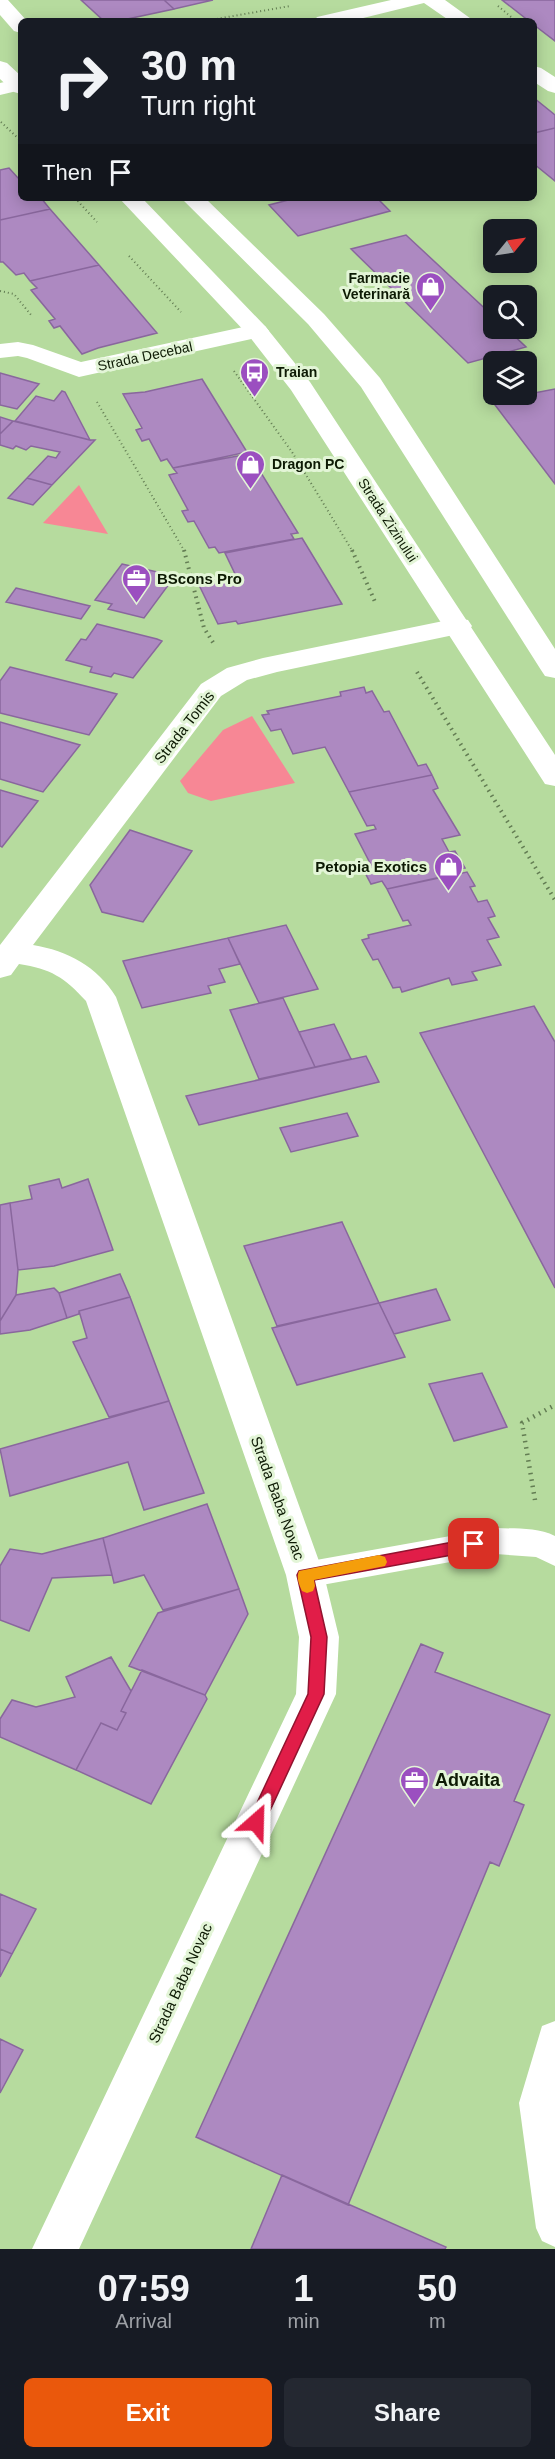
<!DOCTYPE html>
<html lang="en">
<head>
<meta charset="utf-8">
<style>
	:root { --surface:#171b24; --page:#242831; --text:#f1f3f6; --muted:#9ea1a6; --accent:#ea580c }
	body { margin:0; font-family:Arial,sans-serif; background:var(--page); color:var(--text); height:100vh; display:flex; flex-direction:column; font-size:22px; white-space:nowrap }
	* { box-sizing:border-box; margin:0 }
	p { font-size:20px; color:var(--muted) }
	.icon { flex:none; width:33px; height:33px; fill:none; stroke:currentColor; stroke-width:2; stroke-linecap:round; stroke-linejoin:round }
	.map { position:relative; height:2249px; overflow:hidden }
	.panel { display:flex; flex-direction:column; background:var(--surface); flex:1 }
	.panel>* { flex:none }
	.hud { position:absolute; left:18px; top:18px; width:519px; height:183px; border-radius:9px; box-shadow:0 3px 15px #0003; background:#171b24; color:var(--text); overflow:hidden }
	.needle { width:39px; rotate:60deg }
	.buttons { position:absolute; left:483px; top:219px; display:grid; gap:12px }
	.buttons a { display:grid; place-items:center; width:54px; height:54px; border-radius:9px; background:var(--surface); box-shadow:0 3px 15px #0003; font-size:30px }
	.pin { position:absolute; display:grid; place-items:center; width:51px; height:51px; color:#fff; margin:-26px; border-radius:12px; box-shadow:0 3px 9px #0006 }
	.me { position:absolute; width:66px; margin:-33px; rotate:25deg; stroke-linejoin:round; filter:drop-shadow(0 0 4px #0008) }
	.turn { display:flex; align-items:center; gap:21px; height:126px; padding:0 24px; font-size:27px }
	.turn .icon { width:78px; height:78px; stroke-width:2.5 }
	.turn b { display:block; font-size:42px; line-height:51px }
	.then { display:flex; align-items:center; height:57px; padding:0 24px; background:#0003; gap:12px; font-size:22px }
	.eta { display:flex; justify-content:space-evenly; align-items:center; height:102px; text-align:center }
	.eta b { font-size:36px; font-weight:800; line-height:42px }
	.button { display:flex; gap:12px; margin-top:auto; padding:12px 24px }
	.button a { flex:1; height:69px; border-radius:9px; background:var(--accent); color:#fff; font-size:24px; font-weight:800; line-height:69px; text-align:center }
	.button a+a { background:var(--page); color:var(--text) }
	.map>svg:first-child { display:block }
</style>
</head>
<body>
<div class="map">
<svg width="555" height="2249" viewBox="0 0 555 2249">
	<rect width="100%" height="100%" fill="#b6db9e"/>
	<!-- green -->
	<path fill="#f78795" d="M79,485l29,49 -65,-11z
		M252,716l43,67 -84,18 -23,-8 -8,-12 43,-51z"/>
	<!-- building -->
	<path fill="#ad89c1" stroke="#89679d" stroke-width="1.5" d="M81,0h83l10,9 -56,12h-14z
		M164,0h49l-39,9z
		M502,0h53v41l-21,-16v-4h-5z
		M534,98l21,17v13l-21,5z
		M555,128v53l-21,-17v-31z
		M9,168l9,10 3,-1v21h20l9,11 -50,11v-50z
		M296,198h81l13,13 -92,25 -29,-31z
		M50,209l49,56 -69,16 -6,-8 -8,2 -13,-13h-3v-42z
		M406,235l88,82v11h12l20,19 -58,16 -117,-114z
		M99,265l58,68 -59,15 -16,6 -22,-28 -6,2 -5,-7 6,-2 -24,-29 6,-2 -7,-7z
		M0,373l39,11 -22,25 -17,-4z
		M202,379l45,73 -74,16 -6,-9 -6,2 -12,-22 -7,2 -6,-11 6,-2 -19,-34 22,-2z
		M555,389v95l-63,-83z
		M62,391l3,1 25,48 -75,-19 21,-25 18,5z
		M0,417l13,4 -13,13z
		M13,421l77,19h5l-43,45 -25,-7 21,-22 8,2 4,-6 -29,-6 -5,4 -10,-4 -3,3 -13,-4v-11z
		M243,455h7l48,78 -7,1 3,5 -75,14 -4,-6 -6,1 -15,-27 -6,1 -6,-11 6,-1 -19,-35 8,-2 -4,-5z
		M27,478l25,7 -19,20 -25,-7z
		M302,538l40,66 -104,20 -2,-3 -18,3 -20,-41 38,-7 -11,-23z
		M122,564l53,12 -31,42 -36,-9 4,-5 -17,-4z
		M16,588l74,18 -9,13 -75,-17z
		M97,624l60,15 5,2 -29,37 -19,-5 -3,4 -21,-5 2,-5 -26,-7 15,-21 5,1z
		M10,667l107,27 -28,41 -89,-22v-32z
		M364,687l2,6 6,-2 12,21 5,-1 29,55 8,-2 6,11 -83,17 -24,-45 -32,7 -12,-25 -10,2 -9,-16 7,-1 -2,-3 74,-15 -1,-4z
		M0,722l80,23 -37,47 -43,-13z
		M432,775l6,13 -5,2 27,45 -18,4 7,13 6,-1 10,17 -16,3 1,4 -63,14 -5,-8 -11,3 -9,-17 9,-2 -16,-31 21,-5 -2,-4 -7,1 -18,-34z
		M0,790l38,11 -36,46 -2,-1z
		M130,830l62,21 -49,71 -41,-10 -12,-27z
		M467,872l8,14 -5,1 8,15 9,-2 8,16 -7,2 11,19 -12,3 14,25 -29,7 5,8 -25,5 -3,-7 -47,14 -2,-5 -7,1 -15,-29 -5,1 -11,-20 7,-2 -1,-3 43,-10 -3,-5 -5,1 -16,-32z
		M286,925l32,64 -59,14 -31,-65z
		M228,938l12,26 -21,5 6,13 -17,4 3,7 -69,15 -19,-47z
		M283,998l32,69 -56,12 -29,-69z
		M534,1006l21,36v246l-135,-255z
		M334,1024l17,35 -36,8 -16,-35z
		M366,1056l13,26 -180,43 -13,-29z
		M347,1113l11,23 -67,16 -11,-24z
		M59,1179l3,9 26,-9 25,71 -59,16 -36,4 -8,-67 22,-4 -3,-13z
		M10,1203l8,67 -2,25 -16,26v-116z
		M342,1222l37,81 -102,23 -33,-80z
		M120,1274l10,23 -51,14v3l-12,4 -8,-25z
		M54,1288l5,5 8,25 -37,12 -30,4v-13l16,-26z
		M436,1289l14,31 -56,14 -15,-31z
		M130,1297l39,104 -60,16 -36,-75 14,-4 -8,-27z
		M379,1303l26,54 -108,28 -25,-57z
		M482,1373l25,54 -53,14 -25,-57z
		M169,1401l35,92 -60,17 -16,-48 -118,34 -10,-47z
		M207,1504l32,85 -76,21 -19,-35 -30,8 -11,-45z
		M103,1538l9,37 -60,3 -23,53 -29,-11v-54l10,-17 32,5z
		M239,1589l9,25 -43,81 -76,-29 29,-53z
		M421,1644l22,9 -8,19 115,43 -36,86 10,4 -13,32 -12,29 -9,-4 -142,343 -152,-68z
		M111,1657l20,34 -10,20 5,2 -9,17 -16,-7 -25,47 -76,-33v-18l12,-19 24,7 39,-10 -9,-20z
		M142,1670l63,25 2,4 -56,105 -75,-34 25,-47 16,7 9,-17 -5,-2z
		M0,1894l36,15 -24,45 -12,-5z
		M0,1949l12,5 -12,23z
		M0,2039l23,11 -23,43z
		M282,2175l164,72 -1,2h-194z"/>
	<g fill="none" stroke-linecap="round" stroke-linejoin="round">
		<!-- path-far2 -->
		<path stroke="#637d53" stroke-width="2" stroke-dasharray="1 3" stroke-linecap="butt" d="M498,6l18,15
			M205,21l85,-15
			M1,122l20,19
			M75,198l22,24
			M129,256l52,56
			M0,291l14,3 17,21
			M234,371l58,81 61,100
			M97,402l88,150"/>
		<!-- path-far1 -->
		<path stroke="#637d53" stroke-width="4" stroke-dasharray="1.5 4.5" stroke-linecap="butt" d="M184,550l20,78 10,16
			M352,550l24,54
			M417,672l138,228"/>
		<!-- path -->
		<path stroke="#637d53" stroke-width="4.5" stroke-dasharray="1.5 5" stroke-linecap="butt" d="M535,1500l-13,-77 33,-18"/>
		<!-- service -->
		<path fill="#fff" fill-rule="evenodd" d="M495,1528c20,1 42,-1 60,8v30l-19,-9 -41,-3 -190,34 -11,-4 -5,-9 5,-9 11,-4z
			M555,2021v226l-13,-6 -6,-13 -17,-125 23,-77z"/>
		<!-- minor -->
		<path fill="#fff" fill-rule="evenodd" d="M391,0h54l29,21h-24l-26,-18 -73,18h-37l3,-4z
			M534,66l7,2 14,9v16l-7,-2 -14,-9z
			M21,78v12l-21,5v-12z
			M257,324l8,2 4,5 -4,5 -186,41 -52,-19 -9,-2 -18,2v-14l18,-2 15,3 48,17z
			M458,618l10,2 4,6 -4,6 -191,40 -30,8 -26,16 -188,249c35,6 64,21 83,52l208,578 15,62 -3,57 -257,555h-47l264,-555 3,-57 -13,-62 -200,-574c-22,-24 -35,-32 -67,-37l-8,11 -11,3v-33l201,-261 26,-16 36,-10z"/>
		<!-- secondary -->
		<path fill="#fff" fill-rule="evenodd" d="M0,0h8l19,21h-6v12l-7,-2 -14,-16z
			M0,61l7,2 14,13v18l-7,-2 -14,-13z
			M119,198h23l123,128 45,56 245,373v31l-10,-2 -254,-394 -42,-54z
			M181,198h24l119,116 56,64 175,271v29l-10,-2 -4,-6 -180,-283 -53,-63z"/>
	</g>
	<!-- route -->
	<path fill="#e11d48" stroke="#92132f" stroke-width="1.5" d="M474,1538l5,2 3,4 -3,5 -5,2 -160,29 13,57 -3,57 -62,134 -6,2 -6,-2 -2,-6 60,-128 3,-57 -14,-62 2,-4z"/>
	<!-- slow -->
	<path fill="#f59e0b" d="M379,1555l6,2 2,5 -2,4 -71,14 1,6 -2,5 -6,2 -5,-2c-3,-7 -6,-13 -3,-20z"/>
	<!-- icons -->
	<defs>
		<symbol id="shop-pin" viewBox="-11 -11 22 30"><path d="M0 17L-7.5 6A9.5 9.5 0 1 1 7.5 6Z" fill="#9b4fc0" stroke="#e3f5d7"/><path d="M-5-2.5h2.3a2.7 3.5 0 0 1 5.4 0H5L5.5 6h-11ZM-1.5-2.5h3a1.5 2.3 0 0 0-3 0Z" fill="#fff"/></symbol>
		<symbol id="bus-pin" viewBox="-11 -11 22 30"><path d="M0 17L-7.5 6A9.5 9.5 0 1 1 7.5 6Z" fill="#9b4fc0" stroke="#e3f5d7"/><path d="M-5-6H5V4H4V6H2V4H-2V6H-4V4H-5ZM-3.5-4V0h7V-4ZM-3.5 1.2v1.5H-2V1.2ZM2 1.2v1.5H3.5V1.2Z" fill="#fff"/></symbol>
		<symbol id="office-pin" viewBox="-11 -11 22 30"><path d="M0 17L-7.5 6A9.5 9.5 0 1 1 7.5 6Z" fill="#9b4fc0" stroke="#e3f5d7"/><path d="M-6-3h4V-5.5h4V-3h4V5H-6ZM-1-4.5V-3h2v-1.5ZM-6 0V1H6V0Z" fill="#fff"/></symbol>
	</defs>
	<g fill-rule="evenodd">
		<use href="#shop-pin" x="414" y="270" width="33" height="45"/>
		<use href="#bus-pin" x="238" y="356" width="33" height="45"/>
		<use href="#shop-pin" x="234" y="448" width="33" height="45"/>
		<use href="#office-pin" x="120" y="562" width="33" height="45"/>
		<use href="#shop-pin" x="432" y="850" width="33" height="45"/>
		<use href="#office-pin" x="398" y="1764" width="33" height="45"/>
	</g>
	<g text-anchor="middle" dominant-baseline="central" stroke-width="6" stroke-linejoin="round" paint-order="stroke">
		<!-- far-poi labels -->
		<g font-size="14" font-weight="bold" fill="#0d1a04" stroke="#e3f5d7" text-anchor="start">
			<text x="410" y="278" text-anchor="end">Farmacie<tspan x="410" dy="16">Veterinară</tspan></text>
			<text x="276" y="372">Traian</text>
			<text x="272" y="464">Dragon PC</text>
		</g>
		<!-- far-street labels -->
		<g font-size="14" fill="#0d1a04" stroke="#e3f5d7">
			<text transform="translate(145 356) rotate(-12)">Strada Decebal</text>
			<text transform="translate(388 520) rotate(57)">Strada Zizinului</text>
		</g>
		<!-- poi labels -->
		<g font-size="15" font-weight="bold" fill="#0d1a04" stroke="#e3f5d7" text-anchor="start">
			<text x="157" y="578">BScons Pro</text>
			<text x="427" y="866" text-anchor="end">Petopia Exotics</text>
		</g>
		<!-- street labels -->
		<g font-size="15" fill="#0d1a04" stroke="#e3f5d7">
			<text transform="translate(184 727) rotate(-52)">Strada Tomis</text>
			<text transform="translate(278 1498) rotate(70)">Strada Baba Novac</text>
			<text transform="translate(180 1983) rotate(-65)">Strada Baba Novac</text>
		</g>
		<!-- near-poi labels -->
		<g font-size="18" font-weight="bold" fill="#0d1a04" stroke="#e3f5d7" text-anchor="start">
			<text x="435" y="1780">Advaita</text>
		</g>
	</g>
</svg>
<div class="buttons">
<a><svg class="needle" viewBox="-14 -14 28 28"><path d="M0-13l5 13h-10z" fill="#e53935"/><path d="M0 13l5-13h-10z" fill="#9ea1a6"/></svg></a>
<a><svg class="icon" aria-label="search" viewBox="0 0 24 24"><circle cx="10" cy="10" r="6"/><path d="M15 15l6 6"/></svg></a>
<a><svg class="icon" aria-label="layers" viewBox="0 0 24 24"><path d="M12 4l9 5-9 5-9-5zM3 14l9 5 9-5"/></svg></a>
</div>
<div class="pin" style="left:474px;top:1544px;background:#d93025"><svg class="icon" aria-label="arrive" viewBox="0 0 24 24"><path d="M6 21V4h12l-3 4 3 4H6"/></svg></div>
<svg class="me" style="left:256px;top:1822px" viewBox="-20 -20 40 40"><path d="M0-17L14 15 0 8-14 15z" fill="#e11d48" stroke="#fff" stroke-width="4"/></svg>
<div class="hud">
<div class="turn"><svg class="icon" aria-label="right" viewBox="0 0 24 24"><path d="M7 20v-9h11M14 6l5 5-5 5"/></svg><div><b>30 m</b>Turn right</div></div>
<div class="then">Then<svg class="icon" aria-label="arrive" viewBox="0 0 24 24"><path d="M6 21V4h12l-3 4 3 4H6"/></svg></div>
</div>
</div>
<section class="panel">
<div class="eta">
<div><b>07:59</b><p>Arrival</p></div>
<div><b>1</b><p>min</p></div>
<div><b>50</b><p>m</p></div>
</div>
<div class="button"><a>Exit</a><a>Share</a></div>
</section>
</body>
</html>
